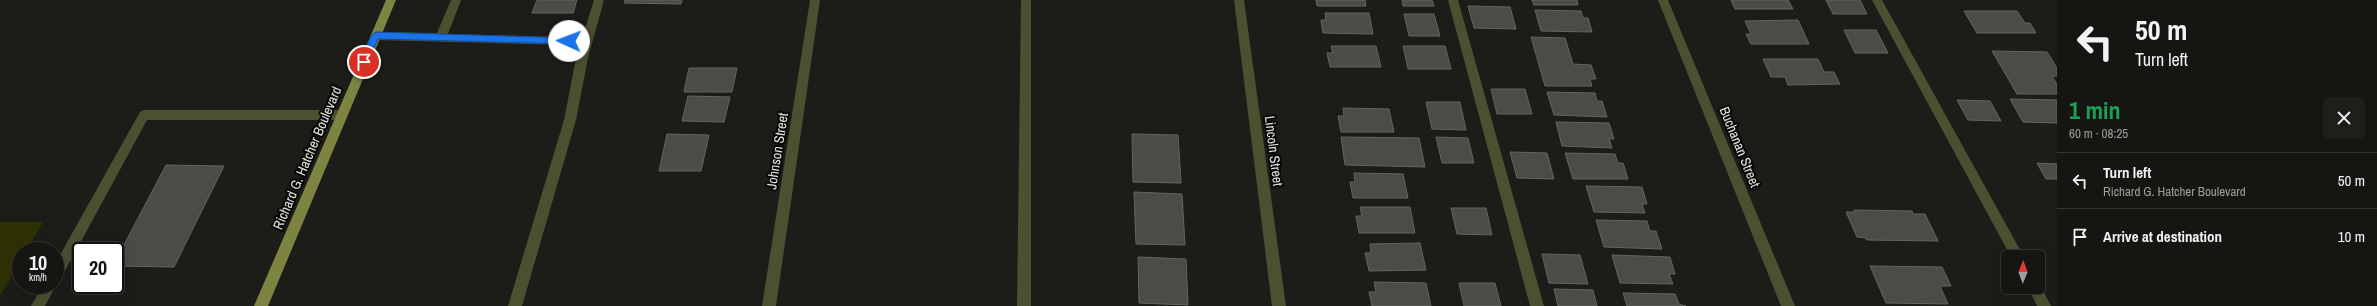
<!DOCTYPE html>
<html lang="en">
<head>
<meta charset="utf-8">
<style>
	:root { --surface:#151612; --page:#1e1f1b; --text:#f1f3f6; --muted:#9d9f9f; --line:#343532 }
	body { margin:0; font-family:"Archivo Narrow",sans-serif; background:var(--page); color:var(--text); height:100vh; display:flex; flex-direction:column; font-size:15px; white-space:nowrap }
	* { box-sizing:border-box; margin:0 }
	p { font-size:13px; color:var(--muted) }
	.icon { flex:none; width:22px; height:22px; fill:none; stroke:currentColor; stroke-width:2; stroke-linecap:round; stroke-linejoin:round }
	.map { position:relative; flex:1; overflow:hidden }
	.details { display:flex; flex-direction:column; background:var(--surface); width:320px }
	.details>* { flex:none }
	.banner { background:#151612; color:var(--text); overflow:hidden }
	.needle { width:26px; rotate:1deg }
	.tools { position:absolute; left:2001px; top:250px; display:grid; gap:8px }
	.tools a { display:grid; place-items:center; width:44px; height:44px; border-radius:6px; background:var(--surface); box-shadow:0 4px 16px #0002,0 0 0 1px var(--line); font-size:20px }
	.speed { position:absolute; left:12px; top:242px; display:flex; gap:8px; font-size:20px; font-weight:700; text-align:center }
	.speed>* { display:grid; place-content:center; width:52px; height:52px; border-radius:50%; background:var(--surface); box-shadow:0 4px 16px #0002,0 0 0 1px var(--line); line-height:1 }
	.speed small { font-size:10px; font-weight:400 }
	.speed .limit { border:2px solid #111; border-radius:6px; background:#fff; color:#111 }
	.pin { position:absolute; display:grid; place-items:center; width:34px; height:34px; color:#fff; margin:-17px; border:2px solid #fff; border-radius:50%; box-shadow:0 1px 4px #0007 }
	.me { position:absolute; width:44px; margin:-22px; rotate:272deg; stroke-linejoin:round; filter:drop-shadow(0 0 3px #0008) }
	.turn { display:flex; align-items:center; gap:14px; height:84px; padding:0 12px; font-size:18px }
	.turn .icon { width:52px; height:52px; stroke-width:2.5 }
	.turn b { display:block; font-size:28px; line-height:34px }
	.round { display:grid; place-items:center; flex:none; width:42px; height:42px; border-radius:6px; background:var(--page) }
	.overview { display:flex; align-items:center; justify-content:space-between; height:68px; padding:0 12px }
	h1 { font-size:24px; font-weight:800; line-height:30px; color:#1e9e55 }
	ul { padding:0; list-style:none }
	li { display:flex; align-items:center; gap:12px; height:56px; padding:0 12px; border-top:1px solid var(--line) }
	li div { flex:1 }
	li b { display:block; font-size:15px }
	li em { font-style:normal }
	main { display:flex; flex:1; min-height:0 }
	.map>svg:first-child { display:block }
</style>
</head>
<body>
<main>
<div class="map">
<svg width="2057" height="306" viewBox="0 0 2057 306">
	<rect width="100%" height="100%" fill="#1c1d18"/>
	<!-- green -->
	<path fill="#2e3104" d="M0,222h43l-17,29h-5v9l-21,36z"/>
	<!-- building -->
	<path fill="#4b4c46" stroke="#64655f" d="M537,0h40l-4,13h-41z
		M625,0h57l-1,4 -57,-1z
		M1316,0h49l1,6h-49z
		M1402,0h30l2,6h-31z
		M1532,0h45l1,5h-44z
		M1731,0h57l5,9h-58z
		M1826,0h34l7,14h-34z
		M1468,6l42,1 6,22 -42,-1z
		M1535,10l46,1 2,7h5l4,14 -51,-1z
		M1964,11h53l8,12h5l6,10h-59z
		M1325,13h44l4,21 -50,-1 -2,-13h5z
		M1404,14h30l6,22h-31z
		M1798,20l11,24h-58l-5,-10h5l-6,-13z
		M1844,30h32l12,23h-33z
		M1531,37l34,1 8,26 18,1 5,14h-6l2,7h-47z
		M1331,46h45l5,21h-51l-3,-14h6z
		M1403,46h42l6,23h-43z
		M1992,51l55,1 10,16v8h-5l5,9v9h-40z
		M1763,59h55l6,13h10l6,12 -52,1 -3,-8h-14z
		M689,68h48l-5,24h-48z
		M1491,89h34l7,25h-35z
		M1547,92l48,1 2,8h5l5,16 -53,-2z
		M688,96l42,1 -6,25 -42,-1z
		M2010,99l47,1v23l-34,-1z
		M1957,100l33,1 11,20 -33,-1z
		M1426,102h34l6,28 -34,-1z
		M1343,108l46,1 5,23h-53l-3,-16h6z
		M1556,122l53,1 5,16h-5l3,9 -50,-2z
		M667,134l42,1 -8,36h-42z
		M1132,134l46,1 3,48 -48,-1z
		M1341,137l78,1 6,29 -80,-2z
		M1436,137l32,1 6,25h-32z
		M1510,152l37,1 7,26 -37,-1z
		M1565,153l50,1 3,9h5l5,16h-55z
		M2037,163l20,1v15h-11z
		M166,165l58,1 -50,101 -59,-1v-4z
		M1354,173l49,1 5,24h-55l-3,-16h5z
		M1586,186l56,1 5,17h-5l3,9 -51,-1z
		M1134,192l48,2 3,51 -49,-1z
		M1360,207h50l5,26h-56l-3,-17h6z
		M1451,208h35l6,27 -35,-1z
		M1854,210l58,1 1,3h12l13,27 -71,-1 -1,-2 -9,-1 -11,-25h9z
		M1596,220l51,1 3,10h6l6,18 -58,-2z
		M1420,243l6,27 -57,1 -4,-18h6l-1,-9z
		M1542,254l38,1 8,29 -39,-1z
		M1612,255l58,2 5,17h-6l4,10 -53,-1z
		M1138,257l48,2 2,46 -49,-2z
		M1870,266l72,1 9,19h-11l8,18 -62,-1z
		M1374,282l52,1 5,23h-59l-3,-14h7z
		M1459,283h36l6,23h-37z
		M1554,289l39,1 4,16h-39z
		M1623,293l52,1 4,10 7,2h-59z"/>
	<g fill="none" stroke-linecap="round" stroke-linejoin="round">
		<!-- service -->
		<path fill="#4c5031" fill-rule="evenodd" d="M451,0h10l-13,34 121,3 6,4 -6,4 -193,-5 -6,-4 6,-4 61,1z
			M594,0h10l-16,58 -12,62 -54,186h-14l56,-186 12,-62z
			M1021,0h10v306h-14z
			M1448,0h10l86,306h-14z
			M1872,0h10l142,257h-13z
			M144,110h198l4,2 2,3 -2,3 -4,2h-195l-87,160 -5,2v-18l85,-152z
			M55,282l1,3 -11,21h-14l12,-21h12z
			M2039,283l12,23h-14l-9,-19h10z"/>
		<!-- minor -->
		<path fill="#4c5031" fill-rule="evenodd" d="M810,0h10l-44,306h-14z
			M1234,0h10l42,306h-14z
			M1658,0h10l127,306h-14z"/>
		<!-- primary -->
		<path fill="#7d8341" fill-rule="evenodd" d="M386,0h10l-128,306h-14z"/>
	</g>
	<!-- route -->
	<path fill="#1a73e8" stroke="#114b97" d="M376,32l193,6 4,3 -4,3 -191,-5 -11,25h-6l-1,-2 11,-26z"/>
	<g text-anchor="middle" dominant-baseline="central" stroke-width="4" stroke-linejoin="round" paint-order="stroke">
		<!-- street labels -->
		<g font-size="14" fill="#e2e2df" stroke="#070705">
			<text transform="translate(1740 147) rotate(68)">Buchanan Street</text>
			<text transform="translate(777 151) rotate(-81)">Johnson Street</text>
			<text transform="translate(1274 151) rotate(83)">Lincoln Street</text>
			<text transform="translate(307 158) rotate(-67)">Richard G. Hatcher Boulevard</text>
		</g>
	</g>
</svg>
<div class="tools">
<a><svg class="needle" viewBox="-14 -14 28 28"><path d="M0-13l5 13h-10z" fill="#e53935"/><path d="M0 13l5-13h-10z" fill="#9d9f9f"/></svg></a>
</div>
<div class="speed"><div>10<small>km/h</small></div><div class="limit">20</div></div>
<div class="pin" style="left:364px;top:62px;background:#d93025"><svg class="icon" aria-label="arrive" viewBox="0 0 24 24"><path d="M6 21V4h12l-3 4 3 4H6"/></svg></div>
<svg class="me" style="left:569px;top:41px" viewBox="-20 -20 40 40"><circle r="19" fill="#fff"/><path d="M0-13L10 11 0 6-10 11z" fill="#1a73e8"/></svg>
</div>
<section class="details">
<div class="banner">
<div class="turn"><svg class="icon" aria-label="left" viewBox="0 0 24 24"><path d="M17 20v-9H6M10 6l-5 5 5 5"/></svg><div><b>50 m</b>Turn left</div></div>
</div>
<div class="overview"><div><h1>1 min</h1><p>60 m · 08:25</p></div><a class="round"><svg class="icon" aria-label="close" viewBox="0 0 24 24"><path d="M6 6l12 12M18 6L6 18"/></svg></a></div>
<ul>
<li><svg class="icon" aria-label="left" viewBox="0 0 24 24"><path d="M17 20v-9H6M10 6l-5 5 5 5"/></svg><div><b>Turn left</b><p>Richard G. Hatcher Boulevard</p></div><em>50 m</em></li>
<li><svg class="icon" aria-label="arrive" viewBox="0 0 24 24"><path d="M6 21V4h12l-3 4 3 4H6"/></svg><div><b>Arrive at destination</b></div><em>10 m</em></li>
</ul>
</section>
</main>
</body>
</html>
